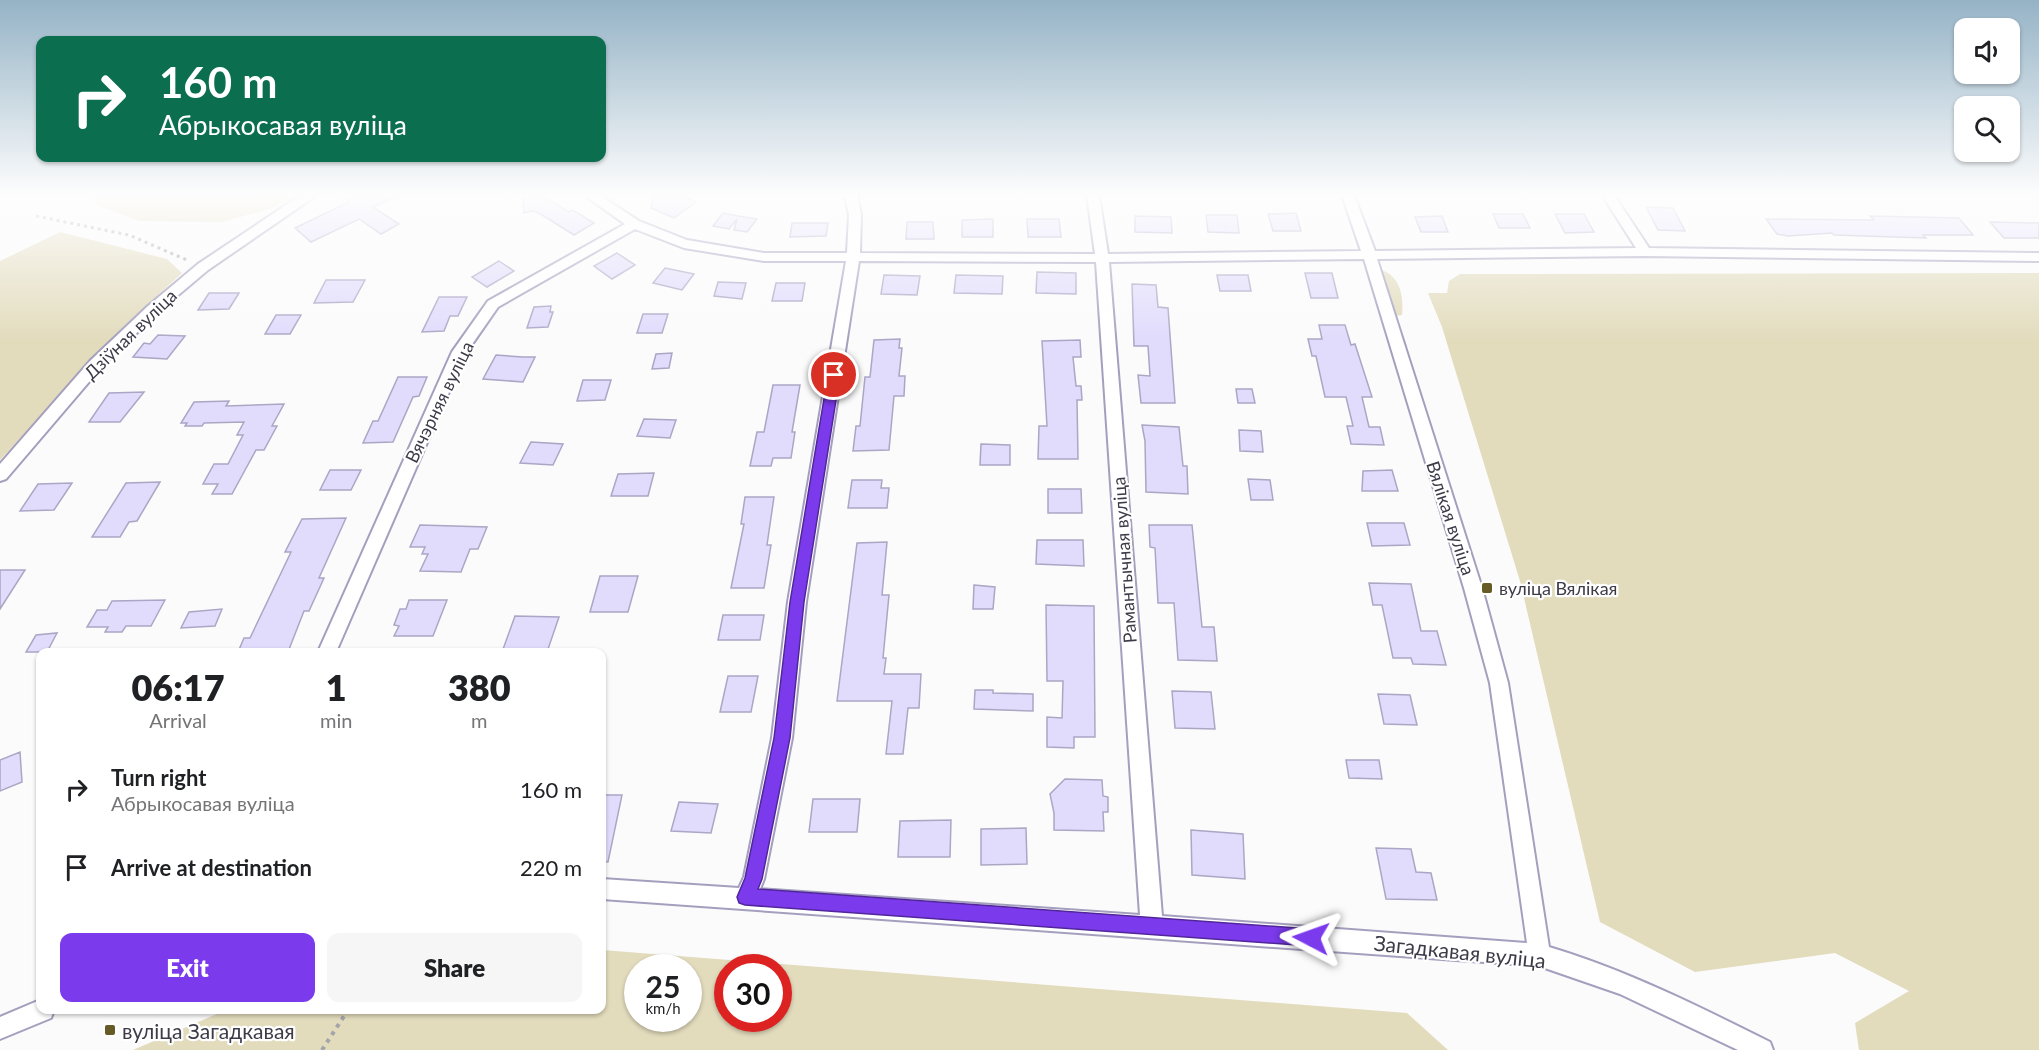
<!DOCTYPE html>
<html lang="en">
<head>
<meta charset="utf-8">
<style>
	:root { --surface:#fff; --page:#f6f6f6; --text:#202124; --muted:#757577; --accent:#7c3aed }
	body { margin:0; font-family:Lato,sans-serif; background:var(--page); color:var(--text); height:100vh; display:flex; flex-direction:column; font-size:22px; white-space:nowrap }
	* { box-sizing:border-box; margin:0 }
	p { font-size:20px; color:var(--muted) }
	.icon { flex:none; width:33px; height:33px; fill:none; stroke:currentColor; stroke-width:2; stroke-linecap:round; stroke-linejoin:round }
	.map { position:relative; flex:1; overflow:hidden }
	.drawer { position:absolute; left:36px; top:648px; width:570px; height:366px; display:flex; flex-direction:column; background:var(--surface); border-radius:12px; box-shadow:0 2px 4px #0004 }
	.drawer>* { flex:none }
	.banner { position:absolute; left:36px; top:36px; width:570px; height:126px; border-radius:12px; box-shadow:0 2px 4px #0004; background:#0b6e4f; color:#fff; overflow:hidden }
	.buttons { position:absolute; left:1954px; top:18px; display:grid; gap:12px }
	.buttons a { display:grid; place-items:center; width:66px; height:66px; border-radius:12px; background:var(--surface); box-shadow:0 2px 4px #0004; font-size:30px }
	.speed { position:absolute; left:624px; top:954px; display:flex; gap:12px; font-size:30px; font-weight:700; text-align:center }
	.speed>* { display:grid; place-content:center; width:78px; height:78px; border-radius:50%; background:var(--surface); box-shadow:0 2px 4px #0004; line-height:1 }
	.speed small { font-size:15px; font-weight:400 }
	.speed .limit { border:9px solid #d22; background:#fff; color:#111 }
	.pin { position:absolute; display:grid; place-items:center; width:51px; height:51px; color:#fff; margin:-26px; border:3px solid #fff; border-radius:50%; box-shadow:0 2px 6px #0007 }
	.me { position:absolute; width:66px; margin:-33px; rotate:274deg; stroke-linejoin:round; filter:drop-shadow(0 0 4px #0008) }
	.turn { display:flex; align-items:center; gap:21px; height:126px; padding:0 24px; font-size:27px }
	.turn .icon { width:78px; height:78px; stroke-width:2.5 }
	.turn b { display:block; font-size:42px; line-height:51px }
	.eta { display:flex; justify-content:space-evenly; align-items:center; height:102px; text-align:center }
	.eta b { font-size:36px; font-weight:800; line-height:42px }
	.primary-button { display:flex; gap:12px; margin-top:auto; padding:12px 24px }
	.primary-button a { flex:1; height:69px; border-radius:12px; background:var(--accent); color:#fff; font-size:24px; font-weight:800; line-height:69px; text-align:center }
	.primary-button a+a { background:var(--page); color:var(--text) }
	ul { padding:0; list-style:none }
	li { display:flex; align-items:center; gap:18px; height:78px; padding:0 24px }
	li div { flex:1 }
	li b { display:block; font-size:22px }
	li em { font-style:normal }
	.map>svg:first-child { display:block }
</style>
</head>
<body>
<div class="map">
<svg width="2039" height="1050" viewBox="0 0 2039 1050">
	<rect width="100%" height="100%" fill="#fbfbfb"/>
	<!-- green -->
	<path fill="#e2dbbc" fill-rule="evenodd" d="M92,195h206l-28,14 -49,13 -82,-1 -40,-15z
		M60,232l107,27 15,14 -59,54 -123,133v-199z
		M1378,269c22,5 26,26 24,46l-13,2z
		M2039,273v777h-180l-4,-27 54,-32 -74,-38 -140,19 -95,-50 -80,-341 -78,-254 -14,-34h19l2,-12 11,-7z
		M602,950l805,63 41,37h-1315l93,-40h376zM638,968h50v50h-50zM728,968h50v50h-50z"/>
	<!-- building -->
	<path fill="#e1dbfc" stroke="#aca6c5" stroke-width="1.5" d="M342,195h56l-25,12 26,17 -18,10 -22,-15 -48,23 -16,-14 54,-26z
		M523,195h18l28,17 4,-2 21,13 -20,12 -35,-22 -6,-2 -9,2z
		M654,195h26l16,7 -22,16 -23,-10z
		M1646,207l27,1 12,23 -27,-1z
		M723,213l15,3 19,3 -10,13 -13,-2 3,-11 -8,10 -16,-3z
		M1296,213l5,18h-28l-5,-17z
		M1493,214h30l7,14h-31z
		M1555,214h29l10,18 -29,1z
		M1206,215h31l2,18 -31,-1z
		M1135,216l36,1 1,16 -37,-1z
		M1442,216l6,16h-27l-6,-15z
		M1870,216l89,2 14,17h-50l3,3 -92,-3 -2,-2 -44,3 -11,-2 -11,-15 108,1z
		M993,219v18h-31v-17z
		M1027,219h32l2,18h-33z
		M907,222h26l1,17h-28z
		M1990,222l49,1v15h-35z
		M792,223h36l-2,13 -36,1z
		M617,253l18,12 -23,14 -18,-13z
		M499,261l15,10 -27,16 -15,-10z
		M665,268l29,6 -12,16 -29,-7z
		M1037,272l39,1v21l-40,-1z
		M1305,273h27l6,25h-27z
		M884,275l36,1 -3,19 -36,-1z
		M956,275l47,1 -1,18 -48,-1z
		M1217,275h31l3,16h-31z
		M326,280h39l-12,22 -39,1z
		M718,282l28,1 -4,16 -28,-3z
		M776,283h29l-3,18h-30z
		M1132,284l24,1 2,22 10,1 7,95h-34l-3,-28 12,1 -2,-30h-14z
		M209,293h30l-10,16 -31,1z
		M439,297h28l-9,19h-8l-6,15 -22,1z
		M551,306l-1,6h3l-5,15 -21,1 7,-21z
		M643,314h25l-6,19h-25z
		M276,315h25l-11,19h-25z
		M1319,325h26l6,20 4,-1 17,53h-10l7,30h11l4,18 -33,-1 -4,-18h6l-7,-29h-21l-9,-41h-4l-4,-17h14z
		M158,335l27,1 -18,23 -34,-2 11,-14 6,1z
		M900,339l-1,9h3l-3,28h6l-1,20h-10l-5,54 -36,1 3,-25h4l5,-49h5l4,-37z
		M1080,340l1,17h-8l3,29h5l1,14h-5l1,59h-40l1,-33h8l-5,-85z
		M672,353l-3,15 -17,1 4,-15z
		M496,355l27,2h12l-12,25 -40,-3z
		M398,377h29l-8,19 -6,1 -20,45 -30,1 10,-22h5z
		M583,380h28l-6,20 -28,1z
		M773,385h27l-8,47h3l-4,26h-18l-2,8h-21l7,-34h7z
		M1236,389h16l3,14h-17z
		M144,392l-24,30h-31l20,-29z
		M229,401l-3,5 58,-2 -12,22h5l-13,24h-8l-24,44h-20l6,-10h-15l11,-20h14l15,-29h-6l7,-13 -40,1 -2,3h-17l2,-3h-6l13,-21z
		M644,419l32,1 -6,18 -33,-2z
		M1142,425l37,2 4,39h4l1,28 -42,-2 -1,-51z
		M1239,430l22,1 2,21 -23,-1z
		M531,442l32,2 -10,21 -33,-2z
		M981,444l29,1v20h-30z
		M330,470h31l-10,20h-31z
		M1392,470l6,21h-36l1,-20z
		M654,473l-6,23h-37l7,-22z
		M1248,479l22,1 3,20h-22z
		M852,480h30l-1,8h8l-2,20h-39z
		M160,482l-23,39 -8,1 -9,15h-28l34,-54z
		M72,483l-18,27 -34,1 18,-27z
		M1048,489h33l1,24h-34z
		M745,497h29l-7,48h4l-7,43h-33l13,-64h-3z
		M346,518l-27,60h5l-15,33h-5l-16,41h-50l6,-14h6l41,-86h-6l17,-33z
		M1367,523h37l6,22 -38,1z
		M420,525l67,2 -9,22h-8l-9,23 -41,-1 8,-17h-6l3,-7h-15z
		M1149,525h43l10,102h12l3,34 -39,-1 -4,-57h-16l-3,-55 -5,-1z
		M1037,540h46l1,26 -48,-2z
		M887,542l-5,53h7l-6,63h3l-2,16h37l-2,34h-11l-5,46h-17l6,-53h-55l20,-158z
		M0,570h25l-25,39z
		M600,576h38l-10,36h-38z
		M1369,583l42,1 10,47h16l9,34 -33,-1 -2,-6h-18l-11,-53h-9z
		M974,585l21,2 -2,22h-20z
		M165,600l-14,26h-25l-4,6h-17l3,-5h-21l10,-17h10l5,-9z
		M409,600h38l-14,36h-39l5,-10 -5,-1 6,-16h6z
		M1046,605l48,1 1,131h-21v11l-27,-1v-30l15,1 1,-37h-16z
		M222,609l-7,17 -34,2 8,-16z
		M723,615h41l-4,25h-42z
		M515,616l44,1 -12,35h-45z
		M57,633l-10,19h-21l10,-17z
		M728,676h30l-7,36h-31z
		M975,690h18v3l40,1v17l-59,-2z
		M1172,691l39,1 4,37 -40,-1z
		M1378,694l32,1 7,30 -33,-1z
		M20,752l2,30 -22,9v-31z
		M1346,760h33l3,19 -33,-1z
		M1065,779l37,1 1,16 5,1v15h-5l1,19 -50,-1v-17l-4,-19z
		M602,795h20l-14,67 -6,-1z
		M813,799h47l-3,33h-48z
		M679,802l39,2 -7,29 -40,-2z
		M951,820l-1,37h-52l2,-36z
		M1026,828l1,36 -46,1v-36z
		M1191,830l52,4 2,45 -53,-4z
		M1376,848l35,1 5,23 15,1 6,27 -51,-1z"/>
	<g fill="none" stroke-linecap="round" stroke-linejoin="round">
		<defs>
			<path id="minor" d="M301,195h16l-109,75 -50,42 -58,57 -94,110 -6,2v-17l90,-103 58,-55 50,-42z
				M584,195h15l40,26 48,19 77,13h83l2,-38 -4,-20h12l4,20 -1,38 235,1 -8,-59h12l9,59 253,-3 -19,-56h12l21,56 261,-3 -34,-53h12l35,53 390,5v8l-394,-5 -268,3 105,329 26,95 41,264c77,23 149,59 221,95l3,8h-35l-118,-56 -81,-28 -937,-67v-20l137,9 5,-11 28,-139 16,-136 58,-341h-82l-80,-13 -49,-19 -137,78 -32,46 -130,299h-18l134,-300 36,-51 137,-77zM1364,259l100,329 26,95 37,260 -365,-27 -53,-654zM859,261l237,1 44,653 -380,-26 4,-10 28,-141 14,-136z
				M40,1000v10h14l-3,8 -51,21v-22z"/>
		</defs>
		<!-- minor casing -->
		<use href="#minor" stroke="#a59fbe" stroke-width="4"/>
		<!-- path-far1 -->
		<path stroke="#a5a4aa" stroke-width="3" stroke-dasharray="3 4" stroke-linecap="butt" d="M36,216l93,19 58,25"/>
		<!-- path -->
		<path stroke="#a5a4aa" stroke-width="4" stroke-dasharray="4 5" stroke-linecap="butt" d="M322,1050l26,-40"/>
		<!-- minor -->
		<use href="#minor" fill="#fff" fill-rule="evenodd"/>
	</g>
	<!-- sky -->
	<linearGradient id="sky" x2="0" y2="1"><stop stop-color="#95b3c6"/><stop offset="0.57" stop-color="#fdfdfd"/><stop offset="1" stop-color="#fdfdfd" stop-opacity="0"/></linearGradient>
	<rect width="2039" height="342" fill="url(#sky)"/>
	<!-- route -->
	<path fill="#7c3aed" stroke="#51269a" stroke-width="1.5" d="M834,371l6,4 -36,227 -14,136 -28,141 -4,10 553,40 6,2 3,7 -3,6 -6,2 -566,-41 -6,-2 -2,-6 8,-19 29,-140 16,-136 38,-227z"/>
	<!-- markers -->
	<g fill="#665a27" stroke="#fff" stroke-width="2">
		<rect x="1481" y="582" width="12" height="12" rx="3"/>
		<rect x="104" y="1024" width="12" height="12" rx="3"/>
	</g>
	<g text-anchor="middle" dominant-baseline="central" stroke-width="4.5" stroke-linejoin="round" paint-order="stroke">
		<!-- street labels -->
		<g font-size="18" fill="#3d3b48" stroke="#fff">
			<text transform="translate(130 334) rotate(-44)">Дзіўная вуліца</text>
			<text transform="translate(439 402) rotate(-64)">Вячэрняя вуліца</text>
			<text transform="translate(1451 518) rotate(72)">Вялікая вуліца</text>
			<text transform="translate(1124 560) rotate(-94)">Рамантычная вуліца</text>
		</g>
		<!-- poi labels -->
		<g font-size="18" fill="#3d3b48" stroke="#fff" text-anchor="start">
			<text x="1499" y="588">вуліца Вялікая</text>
		</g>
		<!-- near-street labels -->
		<g font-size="21" fill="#3d3b48" stroke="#fff">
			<text transform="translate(1460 951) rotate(6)">Загадкавая вуліца</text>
		</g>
		<!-- near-poi labels -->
		<g font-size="21" fill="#3d3b48" stroke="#fff" text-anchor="start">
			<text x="122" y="1030">вуліца Загадкавая</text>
		</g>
	</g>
</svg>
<div class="buttons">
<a><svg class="icon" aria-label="sound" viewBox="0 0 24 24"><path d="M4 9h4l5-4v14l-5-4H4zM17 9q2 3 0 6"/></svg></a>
<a><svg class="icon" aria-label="search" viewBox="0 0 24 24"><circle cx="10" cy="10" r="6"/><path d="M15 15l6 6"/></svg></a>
</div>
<div class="speed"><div>25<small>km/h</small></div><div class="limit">30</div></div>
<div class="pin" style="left:834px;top:375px;background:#d93025"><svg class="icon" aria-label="arrive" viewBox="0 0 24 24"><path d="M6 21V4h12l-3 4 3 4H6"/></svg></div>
<svg class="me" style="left:1311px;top:938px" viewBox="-20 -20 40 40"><path d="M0-17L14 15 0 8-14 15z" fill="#7c3aed" stroke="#fff" stroke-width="4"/></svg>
<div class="banner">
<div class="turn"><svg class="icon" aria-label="right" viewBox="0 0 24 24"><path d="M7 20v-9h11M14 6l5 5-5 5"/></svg><div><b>160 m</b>Абрыкосавая вуліца</div></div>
</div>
<section class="drawer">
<div class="eta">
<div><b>06:17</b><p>Arrival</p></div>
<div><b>1</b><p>min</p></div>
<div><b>380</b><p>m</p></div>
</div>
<ul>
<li><svg class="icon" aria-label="right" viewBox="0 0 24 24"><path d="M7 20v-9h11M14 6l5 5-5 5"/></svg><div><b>Turn right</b><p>Абрыкосавая вуліца</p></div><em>160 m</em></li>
<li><svg class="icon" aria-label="arrive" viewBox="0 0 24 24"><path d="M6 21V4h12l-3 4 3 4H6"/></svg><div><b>Arrive at destination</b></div><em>220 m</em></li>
</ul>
<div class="primary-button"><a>Exit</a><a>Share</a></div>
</section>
</div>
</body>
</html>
